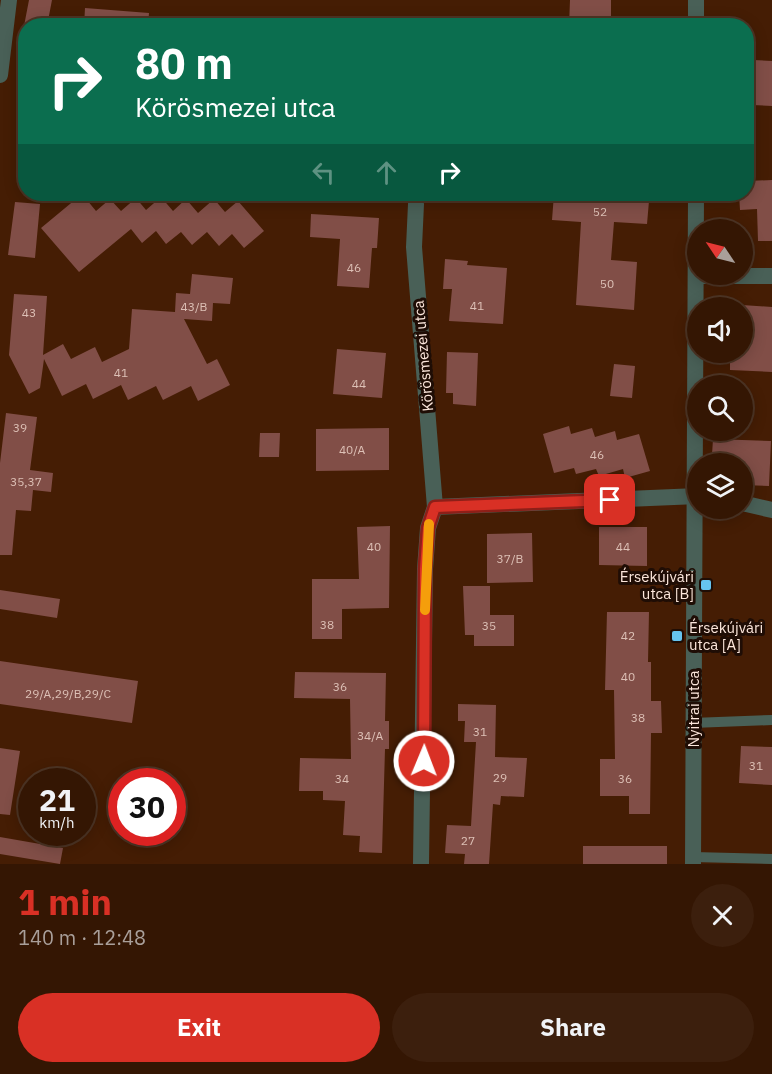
<!DOCTYPE html>
<html lang="en">
<head>
<meta charset="utf-8">
<style>
	:root { --surface:#341603; --page:#3c1f0d; --text:#f1f3f6; --muted:#a99f9a; --line:#4e3525; --accent:#d93025 }
	body { margin:0; font-family:"IBM Plex Sans",sans-serif; background:var(--page); color:var(--text); height:100vh; display:flex; flex-direction:column; font-size:22px; white-space:nowrap }
	* { box-sizing:border-box; margin:0 }
	p { font-size:20px; color:var(--muted) }
	.icon { flex:none; width:33px; height:33px; fill:none; stroke:currentColor; stroke-width:2; stroke-linecap:round; stroke-linejoin:round }
	.map { position:relative; height:864px; overflow:hidden }
	.panel { display:flex; flex-direction:column; background:var(--surface); flex:1 }
	.panel>* { flex:none }
	.top-card { position:absolute; left:18px; top:18px; width:736px; height:183px; border-radius:24px; box-shadow:0 3px 15px #0003,0 0 0 2px var(--line); background:#0b6e4f; color:#fff; overflow:hidden }
	.needle { width:39px; rotate:305deg }
	.controls { position:absolute; left:687px; top:219px; display:grid; gap:12px }
	.controls a { display:grid; place-items:center; width:66px; height:66px; border-radius:50%; background:var(--surface); box-shadow:0 3px 15px #0003,0 0 0 2px var(--line); font-size:30px }
	.speed { position:absolute; left:18px; top:768px; display:flex; gap:12px; font-size:30px; font-weight:700; text-align:center }
	.speed>* { display:grid; place-content:center; width:78px; height:78px; border-radius:50%; background:var(--surface); box-shadow:0 3px 15px #0003,0 0 0 2px var(--line); line-height:1 }
	.speed small { font-size:15px; font-weight:400 }
	.speed .limit { border:9px solid #d22; background:#fff; color:#111 }
	.pin { position:absolute; display:grid; place-items:center; width:51px; height:51px; color:#fff; margin:-26px; border-radius:12px; box-shadow:0 3px 9px #0006 }
	.me { position:absolute; width:66px; margin:-33px; rotate:1deg; stroke-linejoin:round; filter:drop-shadow(0 0 4px #0008) }
	.turn { display:flex; align-items:center; gap:21px; height:126px; padding:0 18px; font-size:27px }
	.turn .icon { width:78px; height:78px; stroke-width:2.5 }
	.turn b { display:block; font-size:42px; line-height:51px }
	.lanes { display:flex; align-items:center; height:57px; padding:0 18px; background:#0003; justify-content:center; gap:30px; direction:ltr }
	.lanes .off { opacity:.35 }
	.round { display:grid; place-items:center; flex:none; width:63px; height:63px; border-radius:32px; background:var(--page) }
	.head { display:flex; align-items:center; justify-content:space-between; height:102px; padding:0 18px }
	h1 { font-size:36px; font-weight:800; line-height:45px; color:var(--accent) }
	.action { display:flex; gap:12px; margin-top:auto; padding:12px 18px }
	.action a { flex:1; height:69px; border-radius:36px; background:var(--accent); color:#fff; font-size:24px; font-weight:800; line-height:69px; text-align:center }
	.action a+a { background:var(--page); color:var(--text) }
	.map>svg:first-child { display:block }
</style>
</head>
<body>
<div class="map">
<svg width="772" height="864" viewBox="0 0 772 864">
	<rect width="100%" height="100%" fill="#451d04"/>
	<!-- building -->
	<path fill="#814e47" d="M29,0h23l-5,26h-23z
		M570,0h41v26h-42z
		M85,8l64,5 -1,13h-64z
		M753,60l19,1v45l-20,-1z
		M772,180v61h-14l-1,-32 -17,1 -1,-16h8v-13z
		M82,194l14,17 14,-12 11,12 15,-13 10,12 15,-13 12,14 13,-12 12,14 16,-14 11,13 13,-11 26,30 -20,17 -12,-14 -13,12 -12,-14 -15,13 -11,-13 -15,12 -10,-13 -14,12 -11,-14 -52,43 -38,-44z
		M554,194l95,7 -2,23 -33,-2 -3,38 26,2 -3,48 -58,-5 5,-83 -29,-2z
		M15,202l25,2 -5,54 -27,-3z
		M311,214l68,4 -2,30h-5l-3,40 -32,-2 3,-47 -30,-2z
		M445,259l23,2 -1,4 40,3 -4,56 -54,-3 3,-32h-9z
		M192,274l41,4 -3,26 -17,-1 -1,18 -28,-2 23,45 10,-5 13,26 -32,16 -7,-15 -28,14 -7,-14 -28,14 -7,-15 -28,14 -7,-15 -24,12 -18,-37 -4,29 -11,6 -20,-39 5,-61 33,2 -4,59 20,-11 8,15 24,-12 7,15 27,-13 3,-40 43,3 1,-19 14,1z
		M742,305l30,2v65l-42,-2v-18h12z
		M337,349l49,4 -4,45 -49,-4z
		M447,352l31,1 -2,53 -23,-2v-11h-7z
		M614,364l21,2 -3,32 -22,-2z
		M6,413l31,4 -7,53 23,3 -2,19 -18,-2 -2,21 -15,-1 -4,45h-12v-92z
		M569,426l2,8 21,-6 3,9 20,-6 2,9 22,-6 11,37 -25,7 -2,-9 -24,7 -3,-7 -20,5 -2,-6 -20,5 -11,-39z
		M389,428v42l-73,1v-42z
		M260,433h20l-1,24h-20z
		M713,439l58,2 -2,45 -27,-1v-21h-12v-9h-18z
		M390,526l-1,82 -47,1v30h-30v-60h47l-2,-52z
		M599,527h48v39l-48,-1z
		M532,533l1,49 -46,1v-49z
		M463,586h27v29h24v31h-40v-11h-9z
		M0,590l60,9 -3,19 -57,-9z
		M607,612h42l-1,50h3v39h10l1,32h-11l-1,81h-21v-18h-29v-37h15l-1,-69h-9z
		M0,661l138,20 -6,42 -132,-19z
		M295,672l91,1 -1,48h4v28h-4l-3,104 -23,-1 1,-16 -17,-1 2,-34 -22,-1v-9h-24l1,-33 51,1 -1,-60 -56,-1z
		M458,704l38,1 -1,52 32,1 -3,39 -23,-1 -1,9 -7,-1 -4,60h-25l1,-10 -20,-1 2,-28 24,1 5,-84h-12l1,-21h-7z
		M741,746l31,1v38l-33,-2z
		M0,748l20,3 -10,64 -10,-1z
		M0,837l63,11 -3,16 -60,-10z
		M583,846h84v18h-84z"/>
	<g fill="none" stroke-linecap="round" stroke-linejoin="round">
		<!-- service -->
		<path stroke="#496057" stroke-width="10" d="M692,723l80,-3
			M693,857l79,2"/>
		<!-- minor -->
		<path stroke="#496057" stroke-width="16" d="M696,26v-26
			M0,75l9,-75
			M416,204l-2,43 21,260
			M696,276h76
			M742,503l30,7
			M421,864l4,-295 3,-41 7,-21 263,-11
			M693,864l3,-670"/>
	</g>
	<g fill="none" stroke-linecap="round" stroke-linejoin="round">
		<defs>
			<path id="route" d="M424,761l1,-192 3,-41 7,-21 175,-7"/>
		</defs>
		<!-- route casing -->
		<use href="#route" stroke="#8d1f18" stroke-width="15"/>
		<!-- route -->
		<use href="#route" stroke="#d93025" stroke-width="10"/>
		<!-- slow -->
		<path stroke="#f59e0b" stroke-width="10" d="M425,610l4,-86"/>
	</g>
	<!-- markers -->
	<g fill="#66c4ef" stroke="#1f0d05" stroke-width="2">
		<rect x="700" y="579" width="12" height="12" rx="3"/>
		<rect x="671" y="630" width="12" height="12" rx="3"/>
	</g>
	<g text-anchor="middle" dominant-baseline="central" stroke-width="6" stroke-linejoin="round" paint-order="stroke">
		<!-- number labels -->
		<g font-size="12" fill="#ddc0b6">
			<text x="600" y="211">52</text>
			<text x="354" y="267">46</text>
			<text x="607" y="283">50</text>
			<text x="477" y="305">41</text>
			<text x="194" y="306">43/B</text>
			<text x="29" y="312">43</text>
			<text x="121" y="372">41</text>
			<text x="359" y="383">44</text>
			<text x="20" y="427">39</text>
			<text x="352" y="449">40/A</text>
			<text x="597" y="454">46</text>
			<text x="26" y="481">35,37</text>
			<text x="374" y="546">40</text>
			<text x="623" y="546">44</text>
			<text x="510" y="558">37/B</text>
			<text x="327" y="624">38</text>
			<text x="489" y="625">35</text>
			<text x="628" y="635">42</text>
			<text x="628" y="676">40</text>
			<text x="340" y="686">36</text>
			<text x="68" y="693">29/A,29/B,29/C</text>
			<text x="638" y="717">38</text>
			<text x="480" y="731">31</text>
			<text x="370" y="735">34/A</text>
			<text x="756" y="765">31</text>
			<text x="500" y="777">29</text>
			<text x="342" y="778">34</text>
			<text x="625" y="778">36</text>
			<text x="468" y="840">27</text>
		</g>
		<!-- street labels -->
		<g font-size="15" fill="#fce6db" stroke="#1f0d05">
			<text transform="translate(423 356) rotate(-95)">Körösmezei utca</text>
			<text transform="translate(693 709) rotate(-90)">Nyitrai utca</text>
		</g>
		<!-- poi labels -->
		<g font-size="15" fill="#fce6db" stroke="#1f0d05" text-anchor="end">
			<text x="694" y="576">Érsekújvári<tspan x="694" dy="17">utca [B]</tspan></text>
			<text x="689" y="627" text-anchor="start">Érsekújvári<tspan x="689" dy="17">utca [A]</tspan></text>
		</g>
	</g>
</svg>
<div class="controls">
<a><svg class="needle" viewBox="-14 -14 28 28"><path d="M0-13l5 13h-10z" fill="#e53935"/><path d="M0 13l5-13h-10z" fill="#a99f9a"/></svg></a>
<a><svg class="icon" aria-label="sound" viewBox="0 0 24 24"><path d="M4 9h4l5-4v14l-5-4H4zM17 9q2 3 0 6"/></svg></a>
<a><svg class="icon" aria-label="search" viewBox="0 0 24 24"><circle cx="10" cy="10" r="6"/><path d="M15 15l6 6"/></svg></a>
<a><svg class="icon" aria-label="layers" viewBox="0 0 24 24"><path d="M12 4l9 5-9 5-9-5zM3 14l9 5 9-5"/></svg></a>
</div>
<div class="speed"><div>21<small>km/h</small></div><div class="limit">30</div></div>
<div class="pin" style="left:610px;top:500px;background:#d93025"><svg class="icon" aria-label="arrive" viewBox="0 0 24 24"><path d="M6 21V4h12l-3 4 3 4H6"/></svg></div>
<svg class="me" style="left:424px;top:761px" viewBox="-20 -20 40 40"><circle r="17" fill="#d93025" stroke="#fff" stroke-width="3"/><path d="M0-11L8 9 0 5-8 9z" fill="#fff"/></svg>
<div class="top-card">
<div class="turn"><svg class="icon" aria-label="right" viewBox="0 0 24 24"><path d="M7 20v-9h11M14 6l5 5-5 5"/></svg><div><b>80 m</b>Körösmezei utca</div></div>
<div class="lanes"><svg class="icon off" aria-label="left" viewBox="0 0 24 24"><path d="M17 20v-9H6M10 6l-5 5 5 5"/></svg><svg class="icon off" aria-label="ahead" viewBox="0 0 24 24"><path d="M12 20V5M6 11l6-6 6 6"/></svg><svg class="icon" aria-label="right" viewBox="0 0 24 24"><path d="M7 20v-9h11M14 6l5 5-5 5"/></svg></div>
</div>
</div>
<section class="panel">
<div class="head"><div><h1>1 min</h1><p>140 m · 12:48</p></div><a class="round"><svg class="icon" aria-label="close" viewBox="0 0 24 24"><path d="M6 6l12 12M18 6L6 18"/></svg></a></div>
<div class="action"><a>Exit</a><a>Share</a></div>
</section>
</body>
</html>
